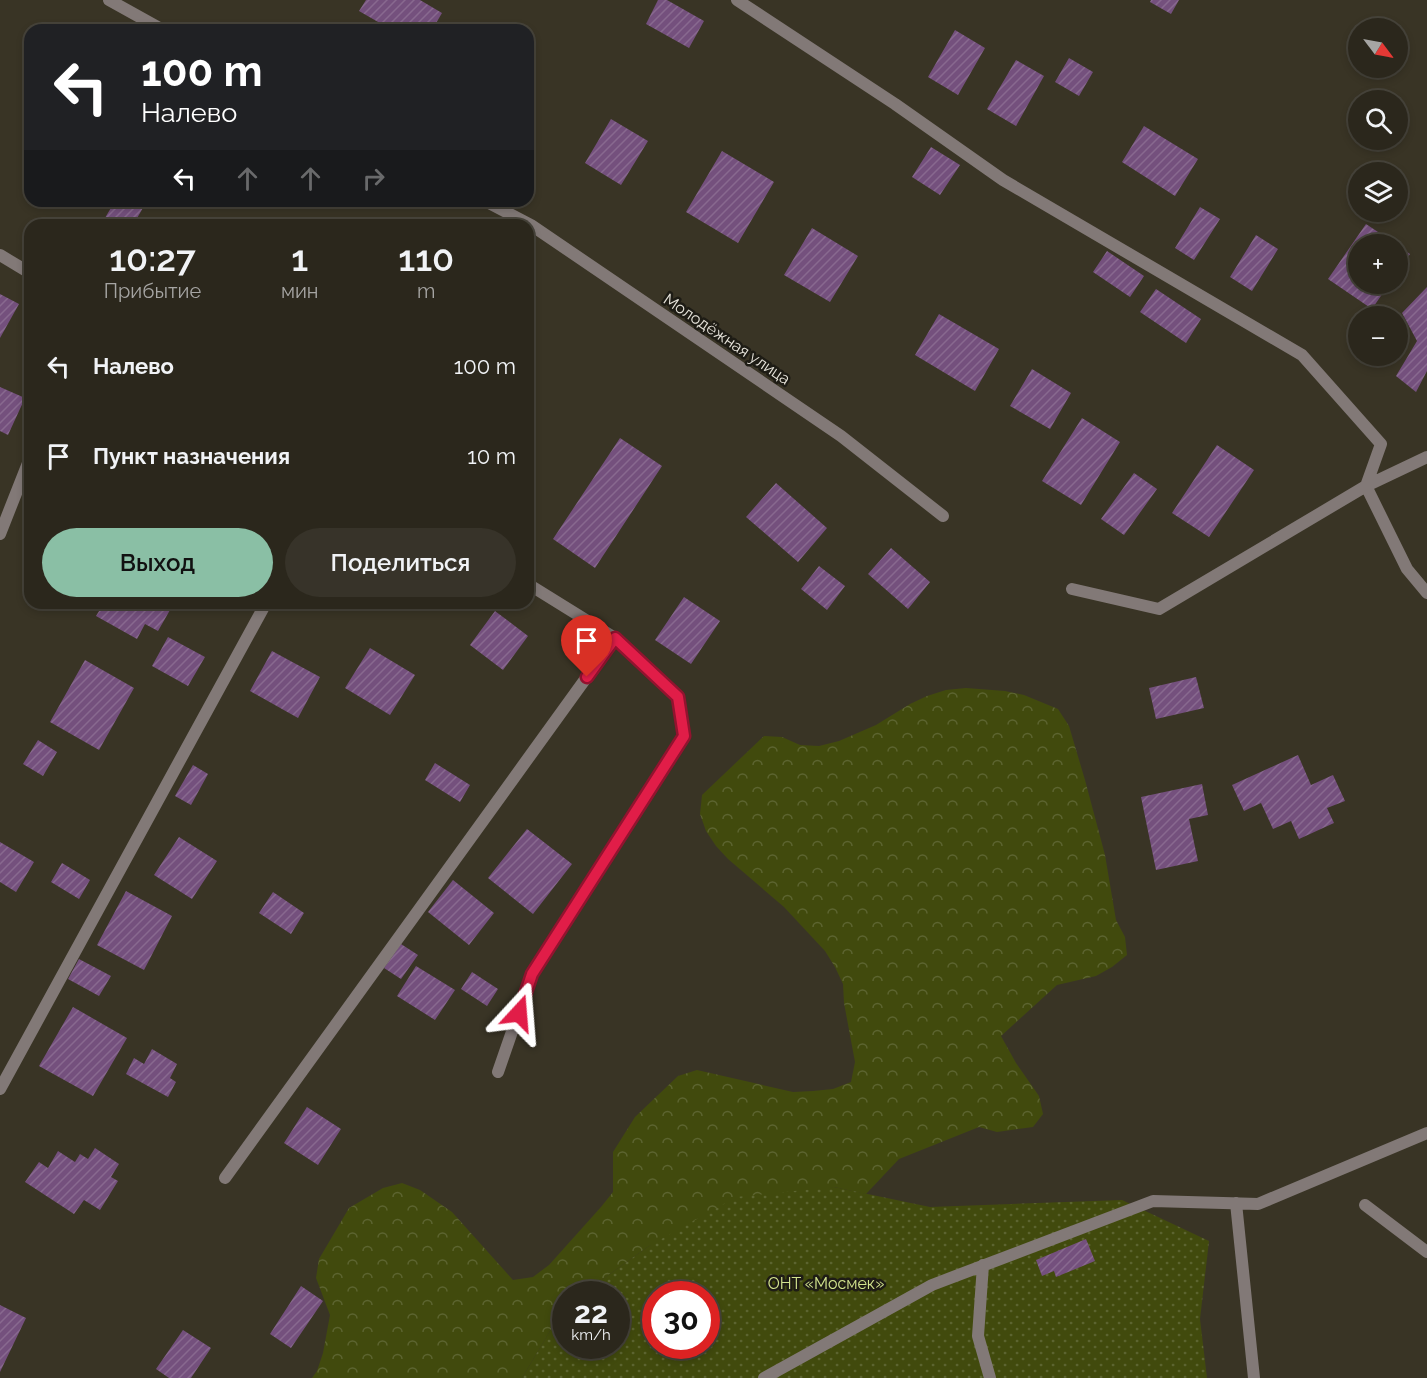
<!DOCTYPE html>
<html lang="ru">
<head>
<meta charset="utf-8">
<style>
	:root { --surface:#2b271c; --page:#373329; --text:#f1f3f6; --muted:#a6a5a3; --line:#47443b; --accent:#8abfa5 }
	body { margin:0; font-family:Raleway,sans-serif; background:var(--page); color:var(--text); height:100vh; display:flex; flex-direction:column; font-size:22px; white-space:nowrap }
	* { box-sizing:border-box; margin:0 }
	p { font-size:20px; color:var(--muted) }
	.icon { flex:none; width:33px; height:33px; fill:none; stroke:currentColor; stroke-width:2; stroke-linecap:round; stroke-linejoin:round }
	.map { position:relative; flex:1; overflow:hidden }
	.drawer { position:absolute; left:24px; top:219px; width:510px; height:390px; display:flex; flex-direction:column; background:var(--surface); border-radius:18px; box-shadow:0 3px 9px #0003,0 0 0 2px var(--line) }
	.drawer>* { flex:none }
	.banner { position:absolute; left:24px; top:24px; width:510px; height:183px; border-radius:18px; box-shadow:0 3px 9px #0003,0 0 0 2px var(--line); background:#202124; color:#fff; overflow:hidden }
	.needle { width:39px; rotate:122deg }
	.controls { position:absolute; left:1348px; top:18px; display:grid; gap:12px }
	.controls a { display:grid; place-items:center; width:60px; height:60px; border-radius:50%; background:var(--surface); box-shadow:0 3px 9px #0003,0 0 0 2px var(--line); font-size:30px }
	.speed { position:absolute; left:552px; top:1281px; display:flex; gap:12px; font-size:30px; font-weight:700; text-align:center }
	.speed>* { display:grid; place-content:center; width:78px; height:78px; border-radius:50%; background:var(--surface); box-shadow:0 3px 9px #0003,0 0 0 2px var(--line); line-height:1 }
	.speed small { font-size:15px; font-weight:400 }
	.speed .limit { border:9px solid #d22; background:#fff; color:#111 }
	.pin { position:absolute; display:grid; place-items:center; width:51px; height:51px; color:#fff; margin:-62px -26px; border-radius:50% 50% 50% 0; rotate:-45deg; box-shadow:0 0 6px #0007 }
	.pin .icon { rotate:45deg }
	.me { position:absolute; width:66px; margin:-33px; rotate:19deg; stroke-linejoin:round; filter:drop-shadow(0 0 4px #0008) }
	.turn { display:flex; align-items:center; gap:21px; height:126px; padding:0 18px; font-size:27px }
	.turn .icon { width:78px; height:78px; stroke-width:2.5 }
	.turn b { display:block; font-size:42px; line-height:51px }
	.lanes { display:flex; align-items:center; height:57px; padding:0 18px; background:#0003; justify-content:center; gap:30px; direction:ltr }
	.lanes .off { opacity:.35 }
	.eta { display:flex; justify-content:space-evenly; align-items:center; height:102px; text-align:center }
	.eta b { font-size:36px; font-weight:600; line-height:42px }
	.primary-button { display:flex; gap:12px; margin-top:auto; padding:12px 18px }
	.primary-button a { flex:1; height:69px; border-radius:36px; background:var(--accent); color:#111; font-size:24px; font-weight:600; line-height:69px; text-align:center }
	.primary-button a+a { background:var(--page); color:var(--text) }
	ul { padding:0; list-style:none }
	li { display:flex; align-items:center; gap:18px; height:90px; padding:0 18px }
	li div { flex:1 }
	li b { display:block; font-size:22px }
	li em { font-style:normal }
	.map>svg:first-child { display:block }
</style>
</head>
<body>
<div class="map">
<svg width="1427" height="1378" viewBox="0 0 1427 1378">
	<defs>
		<pattern id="forest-crowns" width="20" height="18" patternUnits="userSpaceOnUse" patternTransform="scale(1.5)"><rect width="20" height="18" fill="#414a0d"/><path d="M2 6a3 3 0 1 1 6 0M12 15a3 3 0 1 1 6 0" fill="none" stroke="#5c6430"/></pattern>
		<pattern id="garden-dots" width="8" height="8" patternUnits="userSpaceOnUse" patternTransform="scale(1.5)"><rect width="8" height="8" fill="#414a0d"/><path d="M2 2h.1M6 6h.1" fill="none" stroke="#5c6430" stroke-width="1.8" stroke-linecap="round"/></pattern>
		<pattern id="building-hatch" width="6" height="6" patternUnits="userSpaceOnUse" patternTransform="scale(1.5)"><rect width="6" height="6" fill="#74507d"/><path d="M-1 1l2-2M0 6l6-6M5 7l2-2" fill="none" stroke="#88698f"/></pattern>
	</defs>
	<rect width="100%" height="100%" fill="#393425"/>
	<!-- forest -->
	<path fill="url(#forest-crowns)" d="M966,688l39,3 19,4 34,14 11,17 16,54 20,75 11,65 9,17 2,18 -15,12 -16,9 -39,9 -56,51 15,27 23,33 4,18 -10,13 -36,5 -18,-5 -80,32 -33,35 -32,-7 -185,59 -67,48h-16l-1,12 -43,72h-210l5,-7 6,-18 7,-38 -14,-37 3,-19 30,-51 34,-20 19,-5 18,7 32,22 61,68 20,-3 16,-12 52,-58 12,-15v-40l22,-35 43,-41 19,-6 96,22 20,-1 20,-2 18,-7 4,-20 -11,-59 -1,-19 -8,-17 -10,-16 -41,-44 -56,-48 -12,-13 -10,-15 -6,-17 2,-19 62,-59 18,1 18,8 19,1 20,-5 37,-16 34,-21 17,-8 19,-6z"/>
	<!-- garden -->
	<path fill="url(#garden-dots)" fill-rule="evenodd" d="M834,1187l96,20 192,-7 87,41 -9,78 7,59h-685l43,-72 1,40h50v-52h-34l67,-48 87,-49zM656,1294h50v52h-50z"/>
	<!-- building -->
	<path fill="url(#building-hatch)" d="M366,0h54l22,13 -10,17h-40l-33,-19z
		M658,0h9l37,21 -15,27 -43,-24z
		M1151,0h28l-8,14 -21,-12z
		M955,30l30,18 -27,47 -30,-18z
		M1069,58l24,14 -14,24 -24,-14z
		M1016,60l28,16 -28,50 -29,-17z
		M611,119l37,22 -27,44 -36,-22z
		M1144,126l54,33 -23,37 -53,-34z
		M931,147l29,18 -20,30 -28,-18z
		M722,151l52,31 -36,61 -52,-31z
		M115,201h32l-14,24h-15l-13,-7z
		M1200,207l20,12 -26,41 -19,-12z
		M1366,224l30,20h-37v40h30l-17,25 -44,-30z
		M812,228l46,28 -28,46 -46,-27z
		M1256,235l22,14 -26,42 -22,-14z
		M1398,246l12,8 -12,17z
		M1107,251l37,25 -14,21 -37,-25z
		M1427,287v84l-11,21 -20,-16 21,-35 -15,-28z
		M1156,289l45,30 -15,24 -46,-31z
		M0,294l19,10 -19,34z
		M939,314l60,35 -24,42 -60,-36z
		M1032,369l39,24 -21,36 -40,-23z
		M0,387l25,11 -17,37 -8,-4z
		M1082,418l38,24 -39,63 -39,-24z
		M620,438l42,28 -67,102 -42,-29z
		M1217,445l37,25 -45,67 -37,-24z
		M1134,473l23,16 -33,46 -23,-16z
		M776,483l51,45 -29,34 -52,-45z
		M891,548l39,34 -22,27 -40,-35z
		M819,566l26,20 -18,24 -26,-21z
		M684,597l36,24 -29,43 -36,-24z
		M104,603h70l-16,28 -13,-7 -8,15 -41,-23z
		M495,611l33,25 -25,34 -33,-25z
		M168,637l37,20 -17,29 -36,-20z
		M370,648l45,27 -25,40 -45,-27z
		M272,651l48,26 -22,41 -48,-27z
		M85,660l49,28 -35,62 -49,-28z
		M1196,677l8,31 -48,11 -7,-31z
		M38,740l19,12 -14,24 -20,-12z
		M1298,755l13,30 22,-10 12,26 -18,7 7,15 -35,16 -8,-18 -18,8 -12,-26 -17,8 -12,-26z
		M435,763l35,22 -10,17 -35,-22z
		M193,765l15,9 -17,31 -16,-9z
		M1202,784l6,31 -19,4 9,42 -42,9 -15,-73z
		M527,829l45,35 -39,50 -45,-36z
		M179,837l38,24 -25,38 -38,-24z
		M0,842l34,20 -18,30 -16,-10z
		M62,863l28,17 -11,19 -28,-17z
		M453,880l41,33 -25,32 -41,-33z
		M126,891l46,25 -28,54 -47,-25z
		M273,892l31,21 -13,21 -32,-21z
		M401,944l17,11 -17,24 -17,-11z
		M79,959l32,17 -12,20 -31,-17z
		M416,966l39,24 -20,30 -38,-24z
		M472,972l26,17 -11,17 -26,-17z
		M73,1007l54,31 -34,58 -54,-30z
		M152,1049l25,15 -7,14 6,4 -8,15 -42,-23 8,-16 10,6z
		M307,1107l34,22 -23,36 -34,-22z
		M95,1148l24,16 -8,13 7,4 -18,29 -16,-10 -10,14 -49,-32 14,-20 9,6 10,-17 17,11 5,-8 8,5z
		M1086,1239l9,22 -39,16 -2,-6 -12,5 -6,-16z
		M301,1286l22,15 -32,47 -21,-14z
		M0,1305l26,13 -26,54z
		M183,1330l28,18 -20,30h-22l-13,-9z"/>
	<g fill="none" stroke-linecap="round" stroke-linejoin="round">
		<!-- lane -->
		<path stroke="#827977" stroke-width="12" d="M1365,1205l62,47"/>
		<!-- street -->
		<path stroke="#827977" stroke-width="12" d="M109,0l54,30
			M737,0l158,104 108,76 299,175 79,89 -15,42 41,83 20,24
			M485,201l46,24 310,211 102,80
			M0,255l30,18
			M0,534l30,-76
			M1072,589l87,20 207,-123 61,-29
			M498,1072l34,-98 152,-238 -6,-39 -63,-59 -87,-54
			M0,1089l266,-486
			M225,1178l390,-540
			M1236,1203l18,175
			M983,1265l-5,71 12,42
			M764,1378l168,-93 221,-84 105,3 169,-71"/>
	</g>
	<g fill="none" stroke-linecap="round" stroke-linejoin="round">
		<defs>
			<path id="route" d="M519,1013l13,-39 152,-238 -6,-39 -63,-59 -28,39"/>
		</defs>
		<!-- route casing -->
		<use href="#route" stroke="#92132f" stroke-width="15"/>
		<!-- route -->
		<use href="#route" stroke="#e11d48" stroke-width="10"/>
	</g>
	<g text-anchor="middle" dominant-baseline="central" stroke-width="5" stroke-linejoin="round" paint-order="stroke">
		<!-- street labels -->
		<g font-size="16" fill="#e8e5dc" stroke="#1e1c15">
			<text transform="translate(727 339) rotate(34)">Молодёжная улица</text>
		</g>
		<!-- park labels -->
		<g font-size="16" fill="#d3e48e" stroke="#1e1c15">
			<text x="826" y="1283">ОНТ «Мосмек»</text>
		</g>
	</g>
</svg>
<div class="controls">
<a><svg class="needle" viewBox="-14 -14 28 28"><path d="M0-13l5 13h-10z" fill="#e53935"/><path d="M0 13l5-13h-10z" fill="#a6a5a3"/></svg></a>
<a><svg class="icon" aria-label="search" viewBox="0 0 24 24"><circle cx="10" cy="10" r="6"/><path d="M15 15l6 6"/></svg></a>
<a><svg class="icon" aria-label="layers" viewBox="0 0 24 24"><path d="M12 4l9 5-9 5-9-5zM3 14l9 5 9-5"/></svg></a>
<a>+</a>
<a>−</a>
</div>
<div class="speed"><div>22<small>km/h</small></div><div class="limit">30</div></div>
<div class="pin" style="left:587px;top:677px;background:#d93025"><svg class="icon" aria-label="arrive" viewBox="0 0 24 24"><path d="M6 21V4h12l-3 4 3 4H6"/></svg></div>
<svg class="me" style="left:519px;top:1013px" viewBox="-20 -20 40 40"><path d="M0-17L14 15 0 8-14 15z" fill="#e11d48" stroke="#fff" stroke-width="4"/></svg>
<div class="banner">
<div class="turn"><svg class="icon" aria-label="left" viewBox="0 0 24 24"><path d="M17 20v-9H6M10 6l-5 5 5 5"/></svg><div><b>100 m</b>Налево</div></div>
<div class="lanes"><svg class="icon" aria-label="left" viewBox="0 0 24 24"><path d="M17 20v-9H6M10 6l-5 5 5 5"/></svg><svg class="icon off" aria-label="ahead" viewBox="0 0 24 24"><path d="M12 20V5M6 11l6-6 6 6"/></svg><svg class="icon off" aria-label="ahead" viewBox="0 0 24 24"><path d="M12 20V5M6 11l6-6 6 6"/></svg><svg class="icon off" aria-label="right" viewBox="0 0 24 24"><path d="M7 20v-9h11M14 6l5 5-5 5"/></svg></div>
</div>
<section class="drawer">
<div class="eta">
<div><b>10:27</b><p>Прибытие</p></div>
<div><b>1</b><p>мин</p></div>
<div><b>110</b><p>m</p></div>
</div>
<ul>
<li><svg class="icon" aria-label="left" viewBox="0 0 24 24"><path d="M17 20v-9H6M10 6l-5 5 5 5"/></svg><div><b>Налево</b></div><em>100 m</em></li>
<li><svg class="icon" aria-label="arrive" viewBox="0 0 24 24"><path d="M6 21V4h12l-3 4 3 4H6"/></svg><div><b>Пункт назначения</b></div><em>10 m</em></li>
</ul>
<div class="primary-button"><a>Выход</a><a>Поделиться</a></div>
</section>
</div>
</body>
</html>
